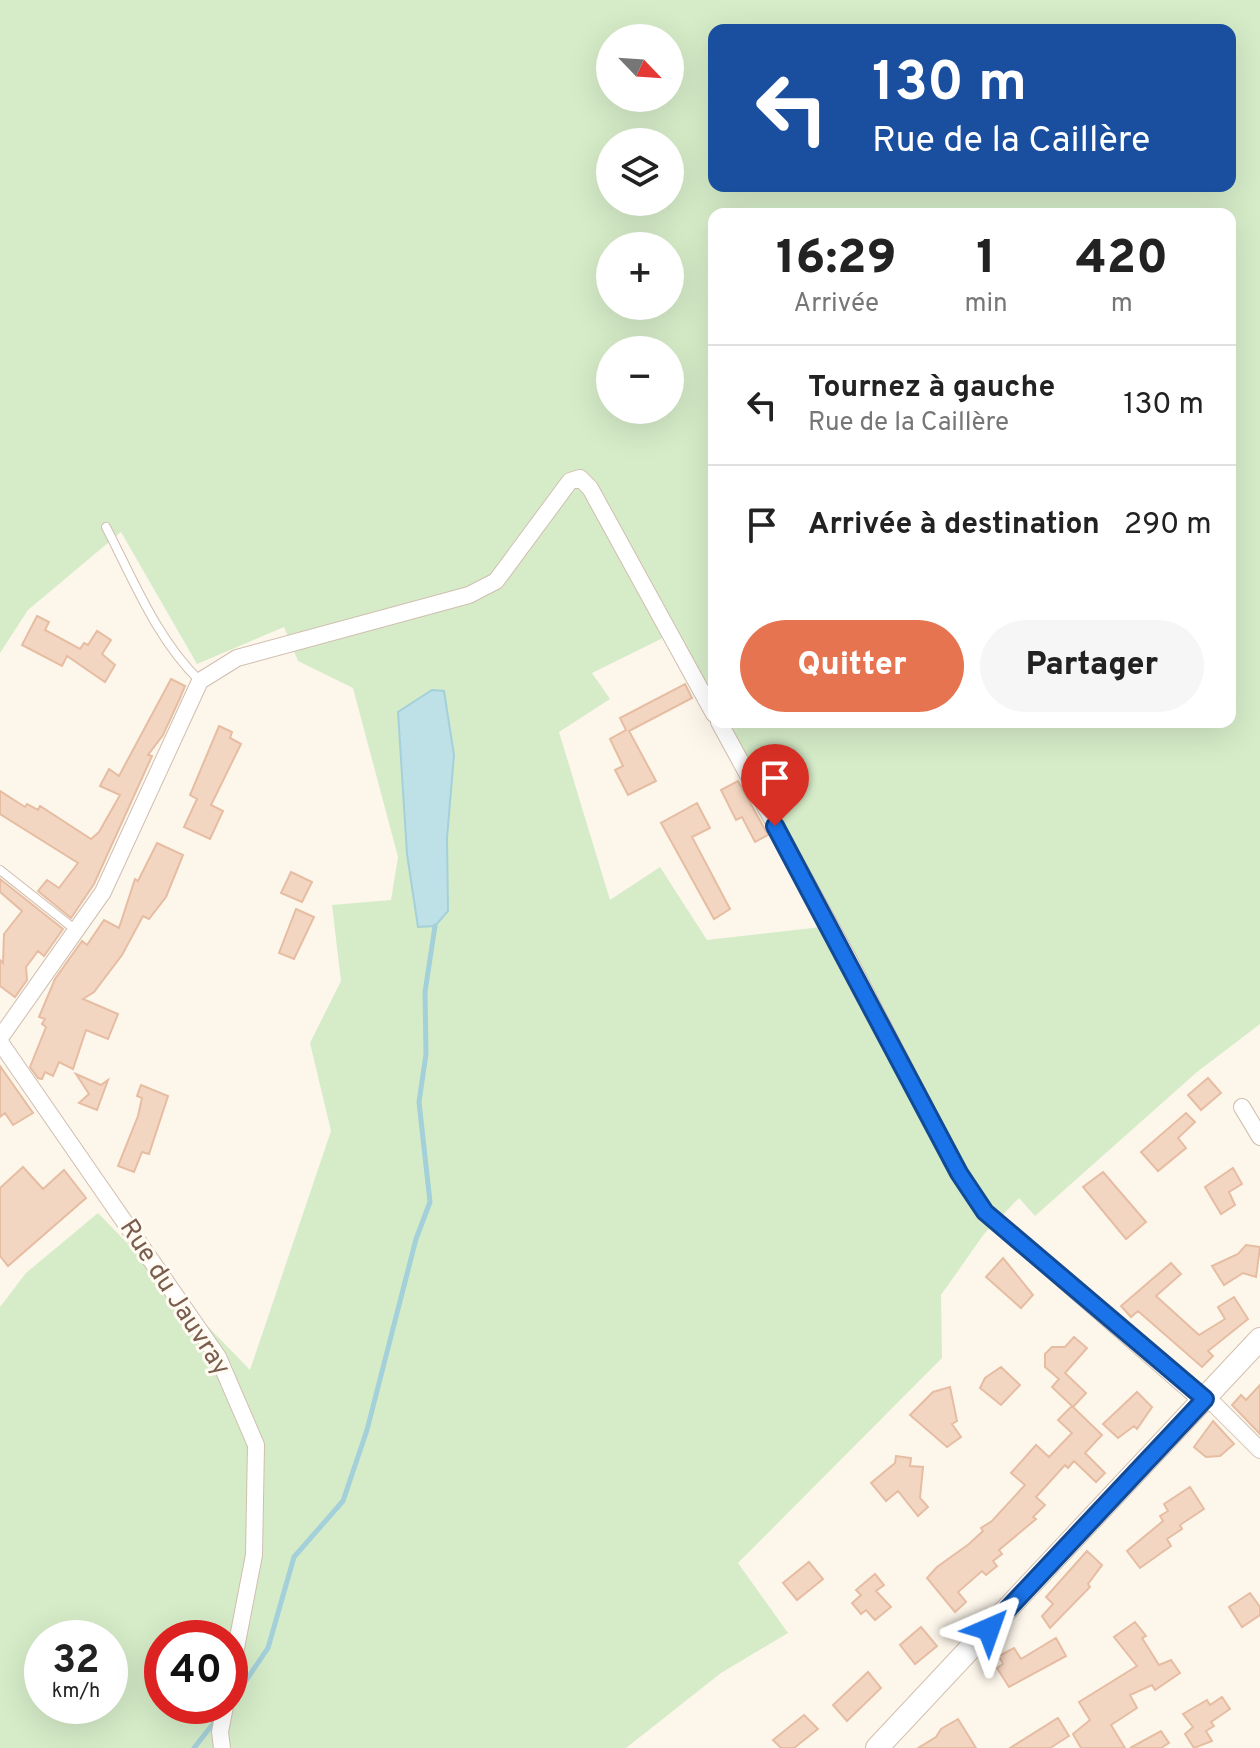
<!DOCTYPE html>
<html lang="fr">
<head>
<meta charset="utf-8">
<style>
	:root { --surface:#fff; --page:#f6f6f6; --text:#222; --muted:#767676; --line:#e0e0e0; --accent:#e67450 }
	body { margin:0; font-family:Overpass,sans-serif; background:var(--page); color:var(--text); height:100vh; display:flex; flex-direction:column; font-size:30px; white-space:nowrap }
	* { box-sizing:border-box; margin:0 }
	p { font-size:26px; color:var(--muted) }
	.icon { flex:none; width:44px; height:44px; fill:none; stroke:currentColor; stroke-width:2; stroke-linecap:round; stroke-linejoin:round }
	.map { position:relative; flex:1; overflow:hidden }
	.sheet { position:absolute; left:708px; top:208px; width:528px; height:520px; display:flex; flex-direction:column; background:var(--surface); border-radius:16px; box-shadow:0 8px 32px #0002 }
	.sheet>* { flex:none }
	.guide { position:absolute; left:708px; top:24px; width:528px; height:168px; border-radius:16px; box-shadow:0 8px 32px #0002; background:#1a4fa0; color:#fff; overflow:hidden }
	.needle { width:52px; rotate:115deg }
	.controls { position:absolute; left:596px; top:24px; display:grid; gap:16px }
	.controls a { display:grid; place-items:center; width:88px; height:88px; border-radius:50%; background:var(--surface); box-shadow:0 8px 32px #0002; font-size:40px }
	.speed { position:absolute; left:24px; top:1620px; display:flex; gap:16px; font-size:40px; font-weight:700; text-align:center }
	.speed>* { display:grid; place-content:center; width:104px; height:104px; border-radius:50%; background:var(--surface); box-shadow:0 8px 32px #0002; line-height:1 }
	.speed small { font-size:20px; font-weight:400 }
	.speed .limit { border:12px solid #d22; background:#fff; color:#111 }
	.pin { position:absolute; display:grid; place-items:center; width:68px; height:68px; color:#fff; margin:-82px -34px; border-radius:50% 50% 50% 0; rotate:-45deg; box-shadow:0 0 8px #0007 }
	.pin .icon { rotate:45deg }
	.me { position:absolute; width:88px; margin:-44px; rotate:43deg; stroke-linejoin:round; filter:drop-shadow(0 0 6px #0008) }
	.turn { display:flex; align-items:center; gap:28px; height:168px; padding:0 32px; font-size:36px }
	.turn .icon { width:104px; height:104px; stroke-width:2.5 }
	.turn b { display:block; font-size:56px; line-height:68px }
	.eta { display:flex; justify-content:space-evenly; align-items:center; height:136px; text-align:center }
	.eta b { font-size:48px; font-weight:800; line-height:56px }
	.cta { display:flex; gap:16px; margin-top:auto; padding:16px 32px }
	.cta a { flex:1; height:92px; border-radius:48px; background:var(--accent); color:#fff; font-size:32px; font-weight:800; line-height:92px; text-align:center }
	.cta a+a { background:var(--page); color:var(--text) }
	ul { padding:0; list-style:none }
	li { display:flex; align-items:center; gap:24px; height:120px; padding:0 32px; border-top:2px solid var(--line) }
	li div { flex:1 }
	li b { display:block; font-size:30px }
	li em { font-style:normal }
	.map>svg:first-child { display:block }
</style>
</head>
<body>
<div class="map">
<svg width="1260" height="1748" viewBox="0 0 1260 1748">
	<rect width="100%" height="100%" fill="#fdf6eb"/>
	<!-- green -->
	<path fill="#d6ecc8" fill-rule="evenodd" d="M0,0h1260v1024l-63,48 -162,144 -16,-18 -35,36 -43,61 1,63 -204,205 50,70 -67,40 -95,75h-626v-441l26,-34 72,-60 152,157 81,-239 -21,-88 31,-62 -9,-76 59,-5 7,-43 -45,-169 -55,-27 -14,-34 -87,37 -76,-132 -93,78 -28,43zM714,30h516v156h-516zM610,38h60v60h-60zM610,142h60v60h-60zM714,214h516v508h-502l106,192 -13,13 -114,13 -47,-73 -50,33 -51,-168 51,-33 -18,-26 85,-42 37,66zM610,246h60v60h-60zM610,350h60v60h-60zM42,1638h68v68h-68zM162,1638h68v68h-68z"/>
	<!-- water -->
	<path fill="#bee1e8" stroke="#a4d0d9" stroke-width="2" d="M432,690l12,1 10,64 -7,83 1,73 -13,15 -17,1 -11,-73 -9,-142z"/>
	<g fill="none" stroke-linecap="round" stroke-linejoin="round">
		<!-- stream -->
		<path stroke="#a4d0d9" stroke-width="5" d="M230,1704l38,-56 26,-91 49,-56 24,-71 49,-191 14,-37 -11,-100 7,-48 -1,-62 10,-66
			M194,1748l22,-28"/>
	</g>
	<!-- building -->
	<path fill="#f3d6c2" stroke="#e6bda2" stroke-width="2" d="M37,616l12,6 -4,8 35,19 4,-6 4,2 9,-14 14,9 -9,14 13,11 -10,17 -38,-26 -5,10 -40,-21z
		M171,679l14,7 -5,12 -17,37 -15,20 4,1 -58,128 -23,34 -33,-27 9,-11 12,8 19,-25 -78,-49v-23l25,16 2,-3 11,6 2,-4 51,33 8,-7 21,-37 -20,-9 9,-17 10,7z
		M685,684l7,14 -63,33 27,50 -28,14 -13,-25 8,-4 -13,-27 16,-9 -6,-12z
		M219,726l13,6 -2,6 11,6 -30,61 12,6 -13,28 -26,-12 13,-28 -7,-4z
		M738,781l30,54 -13,7 -13,-25 -6,3 -15,-30z
		M697,803l13,25 -18,9 38,72 -16,10 -53,-96z
		M157,843l26,12 -17,42 -17,22 -6,-3 -21,39 -28,37 -11,7 35,15 -10,25 -22,-9 -13,39 -14,-7 -6,14 -8,-4 -3,7 -4,-1 -8,-11 16,-40 -4,-3 3,-5 -6,-2 16,-38 27,-38 5,4 17,-25 15,8 16,-49 3,2z
		M291,872l21,10 -10,20 -21,-9z
		M0,879l63,50 -19,27 -6,-5 -12,16 1,13 -12,17 -15,-11v-26l3,3 1,-29 18,-23 -22,-19z
		M296,909l18,8 -20,42 -15,-6z
		M0,1066l33,47 -20,12 -8,-12 -5,4z
		M76,1074l25,11 7,-5 -11,30 -18,-7 10,-9z
		M1208,1078l13,15 -20,17 -13,-15z
		M141,1085l27,11 -19,58 -7,-2 -8,20 -16,-6 20,-50 4,-18 -5,-2z
		M1186,1113l9,9 -17,16 8,10 -28,23 -17,-19z
		M23,1167l20,22 21,-19 22,28 -78,68 -8,-10v-68z
		M1233,1168l9,16 -13,8 6,13 -14,9 -16,-27z
		M1103,1172l43,50 -20,17 -43,-52z
		M1246,1245l14,2 -4,30 -13,-4 -19,12 -12,-19 26,-12z
		M1003,1258l30,37 -12,13 -35,-31z
		M1171,1263l10,11 -25,22 43,39 26,-16 -7,-12 16,-10 14,22 -40,32 5,5 -11,11 -64,-56 -7,6 -10,-11z
		M1074,1337l13,11 -22,25 21,20 -13,14 29,28 -17,18 20,20 -9,9 -22,-21 -6,7 -3,-3 -29,32 9,8 -12,12 3,2 -37,31 3,4 -9,7 4,5 -11,9 -4,-4 -24,21 8,10 -11,10 -28,-34 10,-11 32,-23 14,-13 -2,-3 11,-7 33,-36 -14,-12 25,-28 13,12 23,-24 -14,-13 14,-14 -20,-19 7,-8 -14,-12v-13l7,-7h13z
		M1001,1367l19,18 -19,20 -21,-17 5,-10z
		M1260,1385v49l-28,-29 9,-10 5,5z
		M950,1387l7,34 -5,3 9,13 -14,10 -37,-32 23,-23z
		M1137,1392l15,15 -15,22 -3,-3 -16,12 -15,-14z
		M1213,1421l21,23 -14,12 -14,1 -12,-10z
		M896,1456l15,2 -1,8 13,1 -3,31 8,9 -10,9 -20,-25 -12,10 -15,-18 24,-20z
		M1190,1487l14,22 -24,16 2,4 -15,10 4,7 -31,22 -13,-17 36,-30 -3,-5 8,-5 -4,-7z
		M1087,1551l15,14 -14,19 2,3 -40,41 -8,-12 11,-12 -7,-7z
		M809,1562l14,17 -26,21 -14,-17z
		M875,1574l9,11 -8,6 15,16 -16,13 -9,-10 -5,4 -9,-11 9,-8 -5,-5z
		M1250,1593l10,14v8l-18,12 -13,-20z
		M1135,1622l11,14 -4,2 17,27 12,-5 9,13 -25,17 -3,-5 -22,10 7,13 -26,17 14,23h-44l-8,-14 17,-14 -11,-18 58,-36 -23,-29z
		M921,1627l16,19 -22,18 -15,-19z
		M1056,1638l10,18 -57,31 -12,-19 6,-4 -4,-8 15,-8 7,11z
		M868,1672l13,16 -34,33 -14,-16z
		M1222,1697l8,12 -19,13 3,4 -8,5 6,10 -18,7 -9,-14 8,-7 -10,-13 24,-14 3,5z
		M804,1715l14,14 -24,19h-13l-8,-8z
		M1058,1718l11,18 -19,12h-40z
		M958,1719l18,29h-58l18,-11 5,-8z
		M1161,1731l8,12 -8,5h-31z"/>
	<g fill="none" stroke-linecap="round" stroke-linejoin="round">
		<defs>
			<path id="lane" d="M106,527c27,52 51,113 94,154
				M0,870l77,61"/>
			<path id="street" d="M719,722l128,234 112,217 26,39 209,182 21,11 45,45
				M0,1038l103,-146 97,-211 37,-23 232,-63 27,-14 74,-100 10,-3 10,10 124,226
				M0,1042l218,315 38,88 -2,110 -24,124
				M1242,1107l18,30
				M222,1748l-2,-16 5,-26"/>
			<path id="secondary" d="M877,1748l383,-409"/>
		</defs>
		<!-- lane casing -->
		<use href="#lane" stroke="#d0beaf" stroke-width="10"/>
		<!-- street casing -->
		<use href="#street" stroke="#d0beaf" stroke-width="18"/>
		<!-- secondary casing -->
		<use href="#secondary" stroke="#d3bfad" stroke-width="24"/>
		<!-- lane -->
		<use href="#lane" stroke="#fff" stroke-width="8"/>
		<!-- street -->
		<use href="#street" stroke="#fff" stroke-width="16"/>
		<!-- secondary -->
		<use href="#secondary" stroke="#fff" stroke-width="22"/>
	</g>
	<g fill="none" stroke-linecap="round" stroke-linejoin="round">
		<defs>
			<path id="route" d="M775,826l184,347 26,39 220,187 -216,230"/>
		</defs>
		<!-- route casing -->
		<use href="#route" stroke="#114b97" stroke-width="20"/>
		<!-- route -->
		<use href="#route" stroke="#1a73e8" stroke-width="14"/>
	</g>
	<g text-anchor="middle" dominant-baseline="central" stroke-width="6" stroke-linejoin="round" paint-order="stroke">
		<!-- street labels -->
		<g font-size="26" fill="#795d4d" stroke="#fffaf2">
			<text transform="translate(174 1298) rotate(57)">Rue du Jauvray</text>
		</g>
	</g>
</svg>
<div class="controls">
<a><svg class="needle" viewBox="-14 -14 28 28"><path d="M0-13l5 13h-10z" fill="#e53935"/><path d="M0 13l5-13h-10z" fill="#767676"/></svg></a>
<a><svg class="icon" aria-label="layers" viewBox="0 0 24 24"><path d="M12 4l9 5-9 5-9-5zM3 14l9 5 9-5"/></svg></a>
<a>+</a>
<a>−</a>
</div>
<div class="speed"><div>32<small>km/h</small></div><div class="limit">40</div></div>
<div class="pin" style="left:775px;top:826px;background:#d93025"><svg class="icon" aria-label="arrive" viewBox="0 0 24 24"><path d="M6 21V4h12l-3 4 3 4H6"/></svg></div>
<svg class="me" style="left:989px;top:1629px" viewBox="-20 -20 40 40"><path d="M0-17L14 15 0 8-14 15z" fill="#1a73e8" stroke="#fff" stroke-width="4"/></svg>
<div class="guide">
<div class="turn"><svg class="icon" aria-label="left" viewBox="0 0 24 24"><path d="M17 20v-9H6M10 6l-5 5 5 5"/></svg><div><b>130 m</b>Rue de la Caillère</div></div>
</div>
<section class="sheet">
<div class="eta">
<div><b>16:29</b><p>Arrivée</p></div>
<div><b>1</b><p>min</p></div>
<div><b>420</b><p>m</p></div>
</div>
<ul>
<li><svg class="icon" aria-label="left" viewBox="0 0 24 24"><path d="M17 20v-9H6M10 6l-5 5 5 5"/></svg><div><b>Tournez à gauche</b><p>Rue de la Caillère</p></div><em>130 m</em></li>
<li><svg class="icon" aria-label="arrive" viewBox="0 0 24 24"><path d="M6 21V4h12l-3 4 3 4H6"/></svg><div><b>Arrivée à destination</b></div><em>290 m</em></li>
</ul>
<div class="cta"><a>Quitter</a><a>Partager</a></div>
</section>
</div>
</body>
</html>
